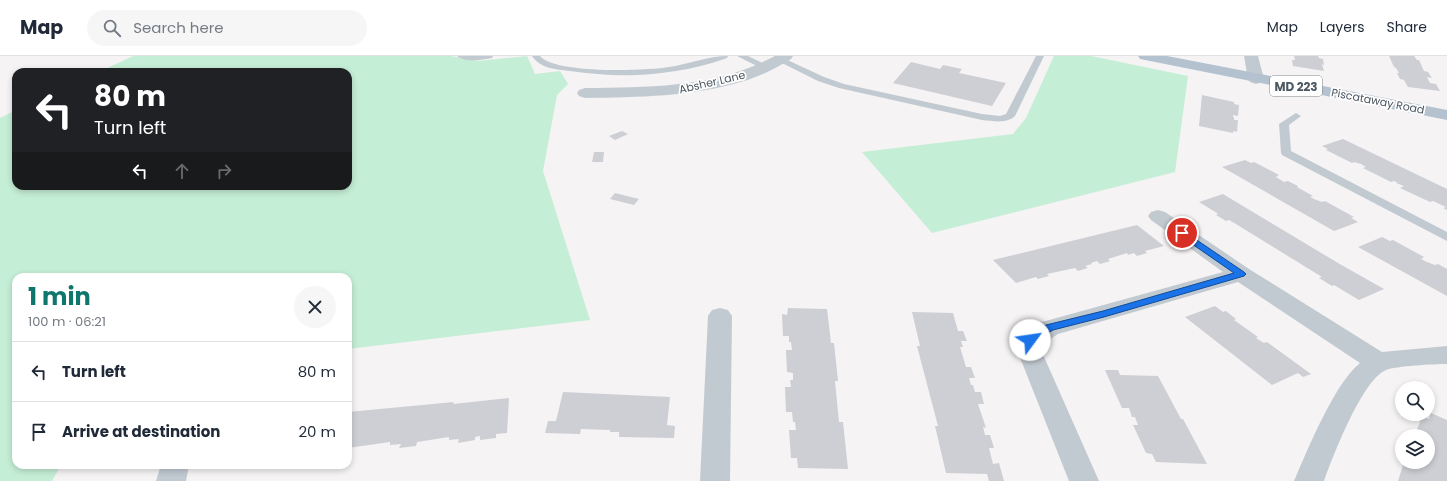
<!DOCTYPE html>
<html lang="en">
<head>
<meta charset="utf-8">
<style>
	:root { --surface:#fff; --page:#f6f6f7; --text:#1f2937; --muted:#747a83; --line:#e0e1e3; --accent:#0f766e }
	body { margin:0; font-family:Poppins,sans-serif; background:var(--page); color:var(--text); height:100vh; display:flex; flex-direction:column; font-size:15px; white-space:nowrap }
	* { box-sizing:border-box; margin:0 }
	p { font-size:13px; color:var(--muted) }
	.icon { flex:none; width:22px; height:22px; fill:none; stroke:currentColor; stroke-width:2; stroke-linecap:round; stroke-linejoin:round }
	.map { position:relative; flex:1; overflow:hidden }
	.drawer { position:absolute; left:12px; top:217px; width:340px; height:196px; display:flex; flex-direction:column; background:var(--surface); border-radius:12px; box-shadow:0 2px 6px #0003 }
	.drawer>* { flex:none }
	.hud { position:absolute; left:12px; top:12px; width:340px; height:122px; border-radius:12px; box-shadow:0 2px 6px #0003; background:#202124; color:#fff; overflow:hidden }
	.controls { position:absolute; left:1395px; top:325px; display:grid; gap:8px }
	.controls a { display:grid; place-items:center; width:40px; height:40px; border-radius:50%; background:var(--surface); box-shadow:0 2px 6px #0003; font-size:20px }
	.pin { position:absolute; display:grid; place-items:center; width:34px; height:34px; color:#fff; margin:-17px; border:2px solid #fff; border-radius:50%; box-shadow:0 1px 4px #0007 }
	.me { position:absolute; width:44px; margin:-22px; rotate:59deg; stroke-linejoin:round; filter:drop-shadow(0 0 3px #0008) }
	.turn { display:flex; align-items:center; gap:14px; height:84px; padding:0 16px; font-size:18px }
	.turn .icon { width:52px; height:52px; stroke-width:2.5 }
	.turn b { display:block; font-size:28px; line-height:34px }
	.lanes { display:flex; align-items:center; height:38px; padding:0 16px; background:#0003; justify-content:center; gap:20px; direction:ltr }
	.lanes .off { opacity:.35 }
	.round { display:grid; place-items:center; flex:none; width:42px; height:42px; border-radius:21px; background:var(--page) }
	.overview { display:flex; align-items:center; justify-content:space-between; height:68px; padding:0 16px }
	h1 { font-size:24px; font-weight:700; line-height:30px; color:var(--accent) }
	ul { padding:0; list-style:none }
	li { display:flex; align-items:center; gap:12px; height:60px; padding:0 16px; border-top:1px solid var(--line) }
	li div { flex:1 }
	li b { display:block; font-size:15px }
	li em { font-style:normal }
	header { display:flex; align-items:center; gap:24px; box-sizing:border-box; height:56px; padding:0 20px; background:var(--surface); border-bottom:1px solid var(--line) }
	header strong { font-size:19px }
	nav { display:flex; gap:22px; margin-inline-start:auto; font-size:14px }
	.search { width:280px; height:36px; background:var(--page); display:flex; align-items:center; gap:10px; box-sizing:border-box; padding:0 14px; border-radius:22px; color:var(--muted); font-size:15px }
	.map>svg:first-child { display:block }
</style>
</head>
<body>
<header>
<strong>Map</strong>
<div class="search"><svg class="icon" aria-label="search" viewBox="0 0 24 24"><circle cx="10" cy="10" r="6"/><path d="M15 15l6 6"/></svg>Search here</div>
<nav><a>Map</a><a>Layers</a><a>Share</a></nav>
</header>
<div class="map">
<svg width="1447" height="425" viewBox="0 0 1447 425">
	<rect width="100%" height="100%" fill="#f5f3f3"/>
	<!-- green -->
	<path fill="#c5eed6" d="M133,0h318l26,5 50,-5 8,18 25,-3 8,13 -11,11 -14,76 47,149 -242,29v-72h-332v188h45l-9,16h-52v-363l16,-8v76h332v-114h-249z
		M1054,0h37l97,20 -13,96 -243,61 -70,-81 151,-18 13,-16z"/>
	<!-- building -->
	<path fill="#cdcfd5" d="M1294,0h24l1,2 4,1 1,6 -2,-1 2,7 -31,-5 -1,-6h3z
		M1389,0h25l3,4h2l5,11 4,1 4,6 -5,-1 3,6 6,1 4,7 -32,-4 -4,-7 -4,-1 -3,-6h2l-3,-5 -2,-1z
		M911,6l29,7 3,-4 19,4 -3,4 47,10 -14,23 -99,-23z
		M1202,39l32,7v2l5,1 -1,11 -5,-1v2h1v3h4l-1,12 -4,-1v2l-34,-7z
		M622,75l6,3 -13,6 -6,-4z
		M1343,83l104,50v21l-4,-2 3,-1 -13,-6 -3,1 -30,-14 4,-2 -8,-3h2l-4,-2 -3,1 -28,-14 3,-1 -5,-3 -7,-2 -2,1 -26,-13 2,-1 -6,-3z
		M594,96h10l-1,10h-11z
		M1245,104l6,3 3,-1 25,13 -3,2 8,5 4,-1 10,5 -1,1 16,9 -3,1 4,2 8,3 3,-1 29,16 -3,1 7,4 -24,9 -112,-64z
		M615,137l24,6 -5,6 -24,-6z
		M1223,138l115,69 46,26 -25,11 -25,-15 -2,1 -13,-8 3,-1 -86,-53 -7,-4 -3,1 -10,-6 2,-1 -1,-1 -18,-11z
		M1137,169l27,21 -19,5 2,2 -10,3 -3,-3 -6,2 -1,-2 -19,6 2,2 -10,3 -3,-3 -6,2 1,1 -7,2 3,2 -10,3 -3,-3 -28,6 2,2 -11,3 -2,-2 -20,6 -23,-23z
		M1382,181l8,4 3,-1 31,17 -3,2 6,3 8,3 3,-1 9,5v27l-89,-49z
		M1215,250l8,6 3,-1 10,8 -2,1 24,17 -2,1 8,5 3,-1 44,32 -8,3 -5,-4 -26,12 -87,-68z
		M788,252l39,1 4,34h3l4,38h-3l4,41h4l5,47 -50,-1 -1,-10h-6l-2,-28h7l-1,-8h-2l-1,-10h-6l-1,-25h6l-1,-7h3v-7l-6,-1 -1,-22h6l-1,-8h-2v-6h-6l-1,-22 5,1z
		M912,256l41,1 5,18h5l4,10h-6l2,6h-3l6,20h5l4,11h-6l2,7h2l2,7h6l3,12h-6l8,24 -3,-1 2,8h5l4,13h-5l4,16 6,-1 5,18h-15l-2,-7 -41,-1 -11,-47h3l-21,-80h3z
		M1105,314h13l2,5 38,1 23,43h2l24,45 -51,-2 -4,-8 -6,-1 -13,-28h5l-3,-8h-3l-3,-9h-7z
		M563,336l107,5 -3,28 8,1 -1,12 -55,-1v-5h-9v-2l-29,-1 -1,5 -35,-1 3,-12h8z
		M509,342l-2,35 -11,1v4l-16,2v-4l-5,1v3l-17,3 1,-4 -10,1v-3l-32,5 -1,4 -17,2 2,-4 -11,1v-3l-42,6v-36l106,-10 -1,2z
		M1431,357l16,7v61h-49l6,-19h24v-26l-13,-1 7,-19 7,3z"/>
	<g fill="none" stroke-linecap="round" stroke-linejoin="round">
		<!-- service -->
		<path fill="#c2cad1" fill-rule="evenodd" d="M457,0h36l-1,2c-10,2 -27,5 -35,-2z
			M532,0h8c15,18 105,15 129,11 20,-3 39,-11 59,-11l-1,2c-51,18 -104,21 -157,13 -15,-2 -29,-2 -38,-15z
			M737,0h11l23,11 -2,2h-6z
			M1036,0h8l-29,60c-8,8 -22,5 -33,4l-143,-32 -21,-7 -42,-21 1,-2h6l41,19 20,7 138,30 18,2 6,-2z
			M1296,57l5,3 -12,9 2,26 156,81v9l-165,-86 -1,-2 -2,-29z"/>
		<!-- minor -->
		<path fill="#c2cad1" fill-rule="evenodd" d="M775,0h18l-2,3c-15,9 -30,17 -47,22 -52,16 -106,16 -159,17l-6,-2 -2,-3 2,-3 6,-2c67,-1 129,0 190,-32z
			M1244,0h14l6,23 -2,3 -6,2 -6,-2 -2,-3z
			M1158,154l7,2 84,57 133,83 65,-6v18c-12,0 -52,2 -61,6 -24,10 -53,86 -62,111h-30c14,-32 40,-97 66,-118l-122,-81 -180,52 -16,10 -1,6 58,131h-30l-52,-131c2,-18 10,-19 25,-28l181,-50 -72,-52 -3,-4 3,-4z
			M720,252l8,2 4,6 -2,165h-30l8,-165 4,-6z
			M161,409h28l-3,16h-30z"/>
		<!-- primary -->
		<path fill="#b4c2cf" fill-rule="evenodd" d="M1138,0h29l280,54v10l-302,-60 -5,-1z"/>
	</g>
	<!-- route -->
	<path fill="#1a73e8" stroke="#114b97" d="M1182,174l62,42 2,2 -2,2 -140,41 -51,13 -20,12h-7l-1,-2 1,-3 20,-12 57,-14 131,-38 -55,-38 -2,-2 2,-2z"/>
	<g text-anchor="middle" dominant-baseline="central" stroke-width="3.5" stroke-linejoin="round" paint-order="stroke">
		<!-- far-street labels -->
		<g font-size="11" fill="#4b5660" stroke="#fff">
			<text transform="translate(712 26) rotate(-13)">Absher Lane</text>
			<text transform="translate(1378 45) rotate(11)">Piscataway Road</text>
		</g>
		<!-- shield labels -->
		<rect fill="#fff" stroke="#818990" stroke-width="1" x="1270" y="20" width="52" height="20" rx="3"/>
		<g font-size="12" font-weight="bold" fill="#4b5660">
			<text x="1296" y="30">MD 223</text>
		</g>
	</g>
</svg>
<div class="controls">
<a><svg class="icon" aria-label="search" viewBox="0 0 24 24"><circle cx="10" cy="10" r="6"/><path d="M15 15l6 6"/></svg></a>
<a><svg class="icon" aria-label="layers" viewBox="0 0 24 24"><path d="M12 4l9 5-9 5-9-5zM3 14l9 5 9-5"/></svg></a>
</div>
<div class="pin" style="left:1182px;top:177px;background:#d93025"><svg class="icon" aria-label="arrive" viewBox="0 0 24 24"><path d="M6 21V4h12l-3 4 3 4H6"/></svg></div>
<svg class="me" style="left:1030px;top:284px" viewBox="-20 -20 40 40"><circle r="19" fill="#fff"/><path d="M0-13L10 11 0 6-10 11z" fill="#1a73e8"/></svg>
<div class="hud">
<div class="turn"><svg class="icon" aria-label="left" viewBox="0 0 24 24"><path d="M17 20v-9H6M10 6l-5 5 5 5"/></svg><div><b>80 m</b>Turn left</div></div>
<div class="lanes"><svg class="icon" aria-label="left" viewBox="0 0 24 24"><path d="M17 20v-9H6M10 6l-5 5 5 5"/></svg><svg class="icon off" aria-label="ahead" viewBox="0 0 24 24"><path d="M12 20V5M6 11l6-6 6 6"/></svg><svg class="icon off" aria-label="right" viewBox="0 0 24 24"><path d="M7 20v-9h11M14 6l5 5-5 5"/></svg></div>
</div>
<section class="drawer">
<div class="overview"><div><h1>1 min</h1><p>100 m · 06:21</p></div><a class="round"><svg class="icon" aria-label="close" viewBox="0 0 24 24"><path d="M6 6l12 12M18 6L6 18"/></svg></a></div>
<ul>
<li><svg class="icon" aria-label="left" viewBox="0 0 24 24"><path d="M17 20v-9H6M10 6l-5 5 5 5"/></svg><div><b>Turn left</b></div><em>80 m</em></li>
<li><svg class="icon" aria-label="arrive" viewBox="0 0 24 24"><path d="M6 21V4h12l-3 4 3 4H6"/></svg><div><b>Arrive at destination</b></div><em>20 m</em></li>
</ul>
</section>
</div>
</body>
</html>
